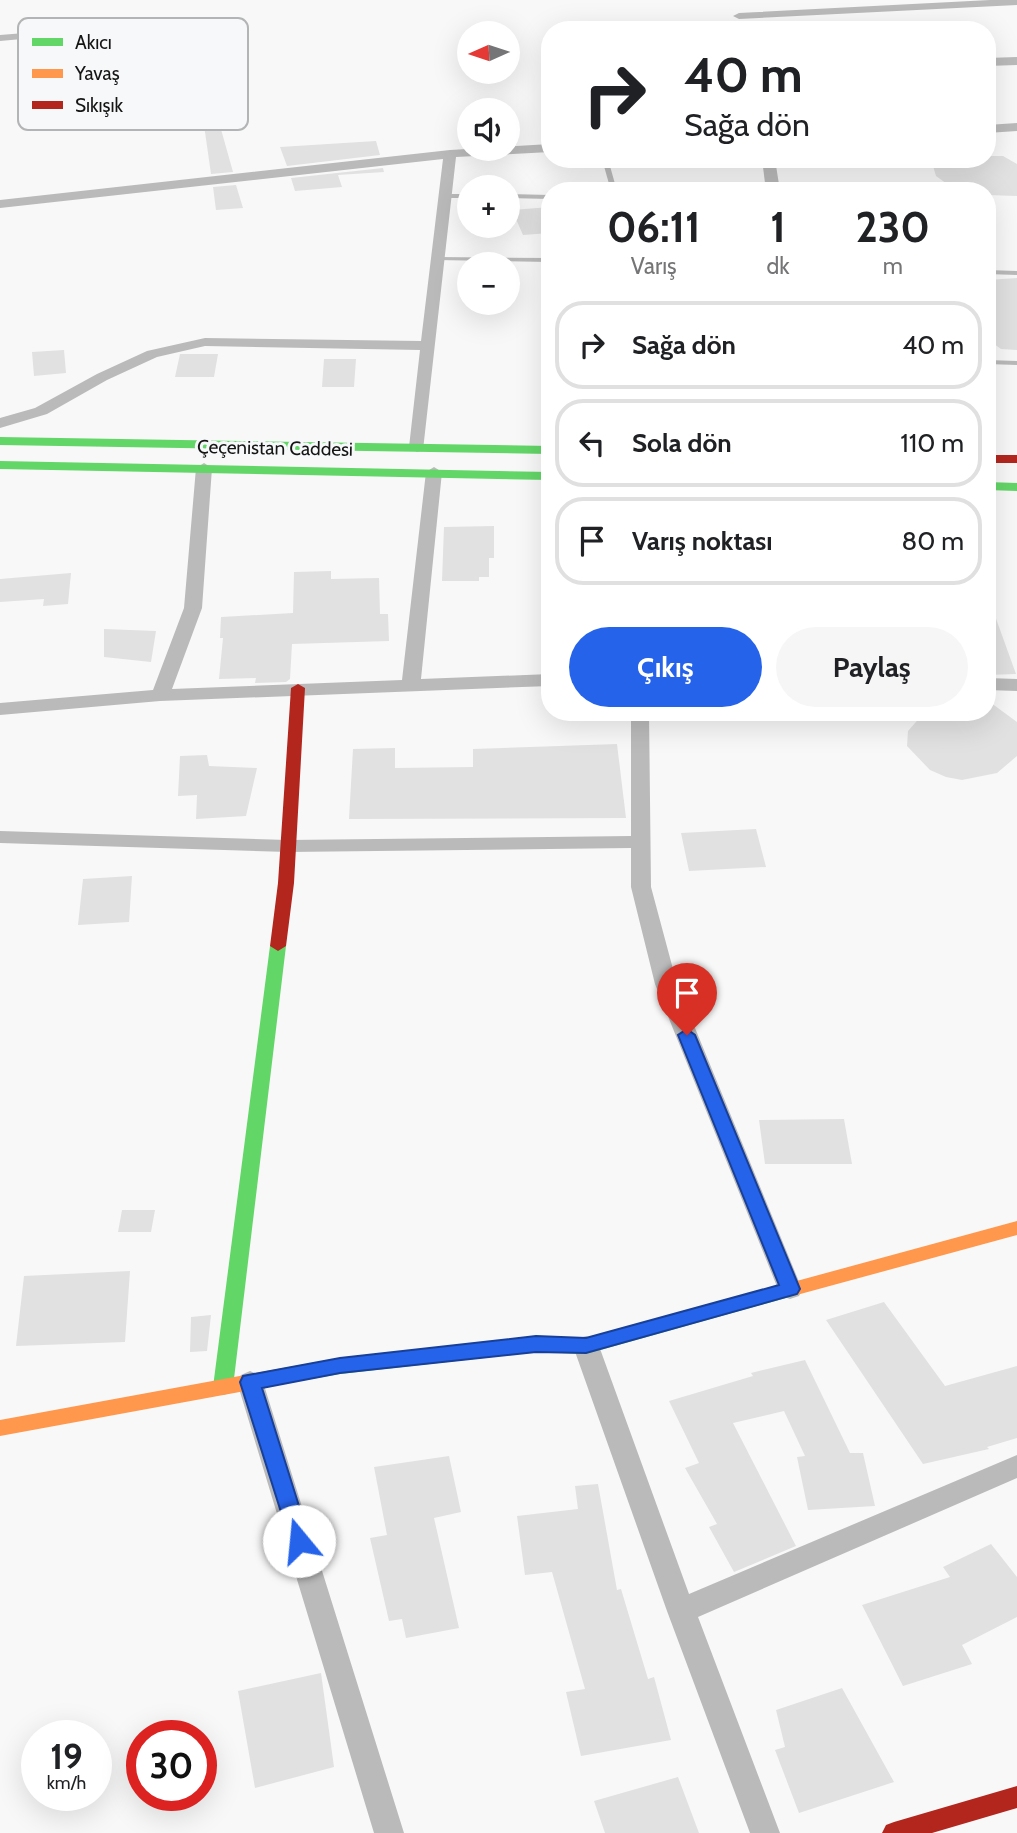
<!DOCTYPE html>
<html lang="tr">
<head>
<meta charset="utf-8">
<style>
	:root { --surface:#fff; --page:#f6f6f6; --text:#202124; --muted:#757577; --line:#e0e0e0; --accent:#2563eb }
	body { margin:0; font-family:Cabin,sans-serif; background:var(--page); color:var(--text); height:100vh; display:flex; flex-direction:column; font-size:26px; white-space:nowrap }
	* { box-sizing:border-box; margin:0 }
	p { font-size:23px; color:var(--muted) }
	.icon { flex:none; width:38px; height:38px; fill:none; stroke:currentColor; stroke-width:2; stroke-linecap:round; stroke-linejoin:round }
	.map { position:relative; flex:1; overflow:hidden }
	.sheet { position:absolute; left:541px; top:182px; width:455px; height:539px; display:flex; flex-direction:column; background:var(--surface); border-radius:28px; box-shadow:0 7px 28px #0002 }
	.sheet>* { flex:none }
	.banner { position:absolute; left:541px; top:21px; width:455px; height:147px; border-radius:28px; box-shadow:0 7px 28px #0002; background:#fff; color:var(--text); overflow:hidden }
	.needle { width:46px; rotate:267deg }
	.buttons { position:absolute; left:457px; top:21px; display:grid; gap:14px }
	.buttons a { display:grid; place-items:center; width:63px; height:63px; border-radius:50%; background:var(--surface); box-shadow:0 7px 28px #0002; font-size:35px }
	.speed { position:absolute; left:21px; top:1720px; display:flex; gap:14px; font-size:35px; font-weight:700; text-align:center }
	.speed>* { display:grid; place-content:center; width:91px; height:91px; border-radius:50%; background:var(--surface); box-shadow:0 7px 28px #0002; line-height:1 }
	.speed small { font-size:18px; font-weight:400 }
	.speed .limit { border:10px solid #d22; background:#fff; color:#111 }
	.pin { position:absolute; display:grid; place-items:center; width:60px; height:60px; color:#fff; margin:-72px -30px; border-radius:50% 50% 50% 0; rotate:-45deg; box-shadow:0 0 7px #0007 }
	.pin .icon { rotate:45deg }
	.me { position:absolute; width:77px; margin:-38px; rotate:343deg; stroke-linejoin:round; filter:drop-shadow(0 0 5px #0008) }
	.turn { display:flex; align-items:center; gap:24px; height:147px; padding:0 28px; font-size:32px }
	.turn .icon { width:91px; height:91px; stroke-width:2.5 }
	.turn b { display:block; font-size:49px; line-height:60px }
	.eta { display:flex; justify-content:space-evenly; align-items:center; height:119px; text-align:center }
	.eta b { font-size:42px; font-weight:700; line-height:49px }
	.primary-button { display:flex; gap:14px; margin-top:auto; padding:14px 28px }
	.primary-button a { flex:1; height:80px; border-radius:42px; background:var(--accent); color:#fff; font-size:28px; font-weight:700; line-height:80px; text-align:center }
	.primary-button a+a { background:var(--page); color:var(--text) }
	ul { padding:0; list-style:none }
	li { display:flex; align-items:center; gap:21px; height:88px; margin:0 14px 10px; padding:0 14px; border:4px solid var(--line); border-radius:28px }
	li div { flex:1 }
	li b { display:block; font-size:26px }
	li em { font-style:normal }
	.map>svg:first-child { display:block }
</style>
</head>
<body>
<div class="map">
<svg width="1017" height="1833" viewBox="0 0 1017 1833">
	<rect width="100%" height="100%" fill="#f8f8f8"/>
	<!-- building -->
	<path fill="#e1e1e2" d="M217,115l16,57 -22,2 -8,-56z
		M376,141l4,14 -93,11 -7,-19z
		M987,156h16l14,8v32l-30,-1v-4h-30l-21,-15 -5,-17h56z
		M383,168l1,4 -46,3 4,12 -47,4 -4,-13z
		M236,185l7,23 -27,2 -3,-23z
		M550,207v26l-27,2 -11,-25z
		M1017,278v72l-16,-1 -14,-10v-59z
		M64,350l2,23 -32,3 -2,-24z
		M180,354h38l-4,23h-39z
		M324,359h32l-2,28h-32z
		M494,526v32h-5v19h-10v4h-37l2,-54z
		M331,571v8l48,-1 1,36h8l1,27 -97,3 -2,35 -4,3 -31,1 1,-5 -37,1 4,-41h-3l1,-21 72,-4 1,-41z
		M71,573l-3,31 -25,2 1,-7 -44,3v-23z
		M987,602h3l26,72 -29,1z
		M104,629l52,2 -5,31 -47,-5z
		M987,700l30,22v34l-20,17 -35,7 -16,-3 -16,-7 -23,-24 1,-15 15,-17 64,-2z
		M617,744l9,74 -277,1 4,-70 42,-1v20l78,-1v-18z
		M207,755l2,11 48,2 -11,48 -50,3 1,-24 -19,1 2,-40z
		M756,829l10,38 -77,4 -8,-38z
		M132,876l-3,46 -51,3 5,-46z
		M844,1119l8,45h-87l-6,-44z
		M122,1210h33l-4,22h-33z
		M130,1271l-5,71 -109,4 8,-70z
		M884,1302l61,84 72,-20v72l-30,9 2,2 -66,15 -97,-144z
		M211,1315l-4,36 -17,1 1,-35z
		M805,1360l45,93h13l12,53 -67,4 -11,-53 8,-1 -21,-45 -51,12 63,123 -62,26 -25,-45 8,-3 -32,-56 14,-5 -30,-62 84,-25 -2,-3z
		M449,1456l12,56 -27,6 25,110 -53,10 -4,-19 -13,2 -19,-83 17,-3 -13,-68z
		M598,1484l19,106 4,-1 27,90 6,-2 17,63 -90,16 -15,-64 19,-3 -33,-117 -27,3 -8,-59 61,-7 -3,-23z
		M991,1544l26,33v40l-55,28 10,19 -69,22 -41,-81 88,-28 -7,-10z
		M321,1673l13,94 -79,21 -17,-97z
		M842,1688l52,94 -95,31 -24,-63 10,-3 -9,-37z
		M678,1777l21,56h-94l-11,-32z"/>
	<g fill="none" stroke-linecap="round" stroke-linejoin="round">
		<!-- lane -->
		<path fill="#bbbaba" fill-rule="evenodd" d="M602,159h6l9,32h-6z
			M469,194v4h-24l-3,-2 3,-2z
			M508,194l42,1v4l-42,-1z
			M438,257l112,1v4l-114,-2v-2z
			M987,270l30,1v4l-30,-1z
			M987,360l30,1v4l-30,-1z"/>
		<!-- street -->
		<path fill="#bbbaba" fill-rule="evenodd" d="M990,0h27v5l-278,14 -6,-3 6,-3z
			M62,30l4,1v4l-66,6v-6z
			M1017,57v8l-30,1v-8z
			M1017,123v8l-30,2v-8z
			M550,144v8l-94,5 -33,293 -6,2 -8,-5 11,-97 -215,-4 -48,11 -50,23 -60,34 -47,14v-10l35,-10 62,-34 50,-23 58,-13 216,3 22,-182 -443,49v-8l450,-50z
			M762,159h13l5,32h-14z
			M204,463l8,5 -10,140 -30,81 230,-9 24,-208 8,-5 8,5 -21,207 129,-5v12l-390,15 -160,14v-12l153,-13 31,-82 12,-140z
			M987,678l30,1v12l-30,-1z
			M631,712h18l2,175 26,97 125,305 -3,7 -9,3 -9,-3 -3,-7 -123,-305 -24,-97v-39l-343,4 -288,-9v-12l288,9 343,-4z
			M586,1336l9,3 4,7 90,248 328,-139v23l-319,139 82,216h-30l-83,-222 -94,-265 4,-7z
			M250,1371l9,4 4,7 141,451h-30l-137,-451 4,-7z"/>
		<!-- fast -->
		<path fill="#63d668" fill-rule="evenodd" d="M0,437l550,9v8l-550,-9z
			M0,461l550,11v8l-550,-11z
			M987,482l30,1v8l-30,-1z
			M278,941l8,5 -53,441 -3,6 -7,2 -7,-2 -3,-6 57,-441z
			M793,1282l7,2 2,5 -2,5 -214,60 -50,-2 -196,22 -57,10 -7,-2 -3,-6 3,-6 7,-2 57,-10 196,-22 50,2z"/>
		<!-- slow -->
		<path fill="#ff974d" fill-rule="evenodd" d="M1017,1221v14l-224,61 -7,-2 -2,-5 2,-5 7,-2z
			M283,1368l7,2 3,6 -3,6 -7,2 -283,52v-16z"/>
		<!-- jam -->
		<path fill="#b3261e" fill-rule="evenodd" d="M987,455h30v8h-30z
			M298,684l7,4 -11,195 -8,63 -8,5 -8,-5 8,-63 13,-195z
			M1017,1786v22l-85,25h-50l4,-8 8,-3z"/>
	</g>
	<!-- route -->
	<path fill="#2563eb" stroke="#184099" stroke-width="2" d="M687,1029l8,6 105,254 -3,5 -211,59 -50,-1 -196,21 -78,15 48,153 -3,6 -8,3 -7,-3 -52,-165 3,-6 97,-18 196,-22 50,2 193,-53 -101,-250z"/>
	<g text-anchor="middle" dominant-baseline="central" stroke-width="6" stroke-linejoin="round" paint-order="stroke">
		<!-- far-street labels -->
		<g font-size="19" fill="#151515" stroke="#f7f8f9">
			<text transform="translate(275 448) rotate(1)">Çeçenistan Caddesi</text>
		</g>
	</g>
	<!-- legend -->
	<rect x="18" y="18" width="230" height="112" rx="10" fill="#f7f8f9" stroke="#b3b4b5" stroke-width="2"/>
	<rect x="32" y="38" width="31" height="8" fill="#63d668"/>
	<rect x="32" y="69" width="31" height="9" fill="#ff974d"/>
	<rect x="32" y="101" width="31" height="8" fill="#b3261e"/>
	<g font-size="19" fill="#151515">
		<text x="75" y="49">Akıcı</text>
		<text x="75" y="80">Yavaş</text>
		<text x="75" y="112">Sıkışık</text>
	</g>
</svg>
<div class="buttons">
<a><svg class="needle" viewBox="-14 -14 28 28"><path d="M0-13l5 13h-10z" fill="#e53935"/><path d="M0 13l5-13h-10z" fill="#757577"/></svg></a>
<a><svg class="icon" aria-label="sound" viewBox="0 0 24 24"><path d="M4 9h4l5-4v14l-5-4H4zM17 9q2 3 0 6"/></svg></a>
<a>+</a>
<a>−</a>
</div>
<div class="speed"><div>19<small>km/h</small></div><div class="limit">30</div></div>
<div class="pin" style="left:687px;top:1035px;background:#d93025"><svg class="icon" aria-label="arrive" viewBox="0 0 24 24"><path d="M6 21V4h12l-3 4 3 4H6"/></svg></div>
<svg class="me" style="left:299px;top:1541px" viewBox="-20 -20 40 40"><circle r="19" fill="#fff"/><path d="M0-13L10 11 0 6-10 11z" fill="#2563eb"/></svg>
<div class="banner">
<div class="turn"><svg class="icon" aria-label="right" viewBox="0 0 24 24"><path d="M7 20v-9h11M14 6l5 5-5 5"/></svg><div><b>40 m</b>Sağa dön</div></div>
</div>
<section class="sheet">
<div class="eta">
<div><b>06:11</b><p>Varış</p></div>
<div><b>1</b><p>dk</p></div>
<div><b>230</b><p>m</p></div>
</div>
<ul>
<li><svg class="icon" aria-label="right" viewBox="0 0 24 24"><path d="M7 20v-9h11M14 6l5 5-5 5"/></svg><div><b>Sağa dön</b></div><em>40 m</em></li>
<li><svg class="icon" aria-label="left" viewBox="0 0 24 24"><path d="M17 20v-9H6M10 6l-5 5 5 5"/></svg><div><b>Sola dön</b></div><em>110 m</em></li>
<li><svg class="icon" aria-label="arrive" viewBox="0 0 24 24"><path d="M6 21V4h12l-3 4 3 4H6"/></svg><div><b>Varış noktası</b></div><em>80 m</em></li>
</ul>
<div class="primary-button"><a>Çıkış</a><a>Paylaş</a></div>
</section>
</div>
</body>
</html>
